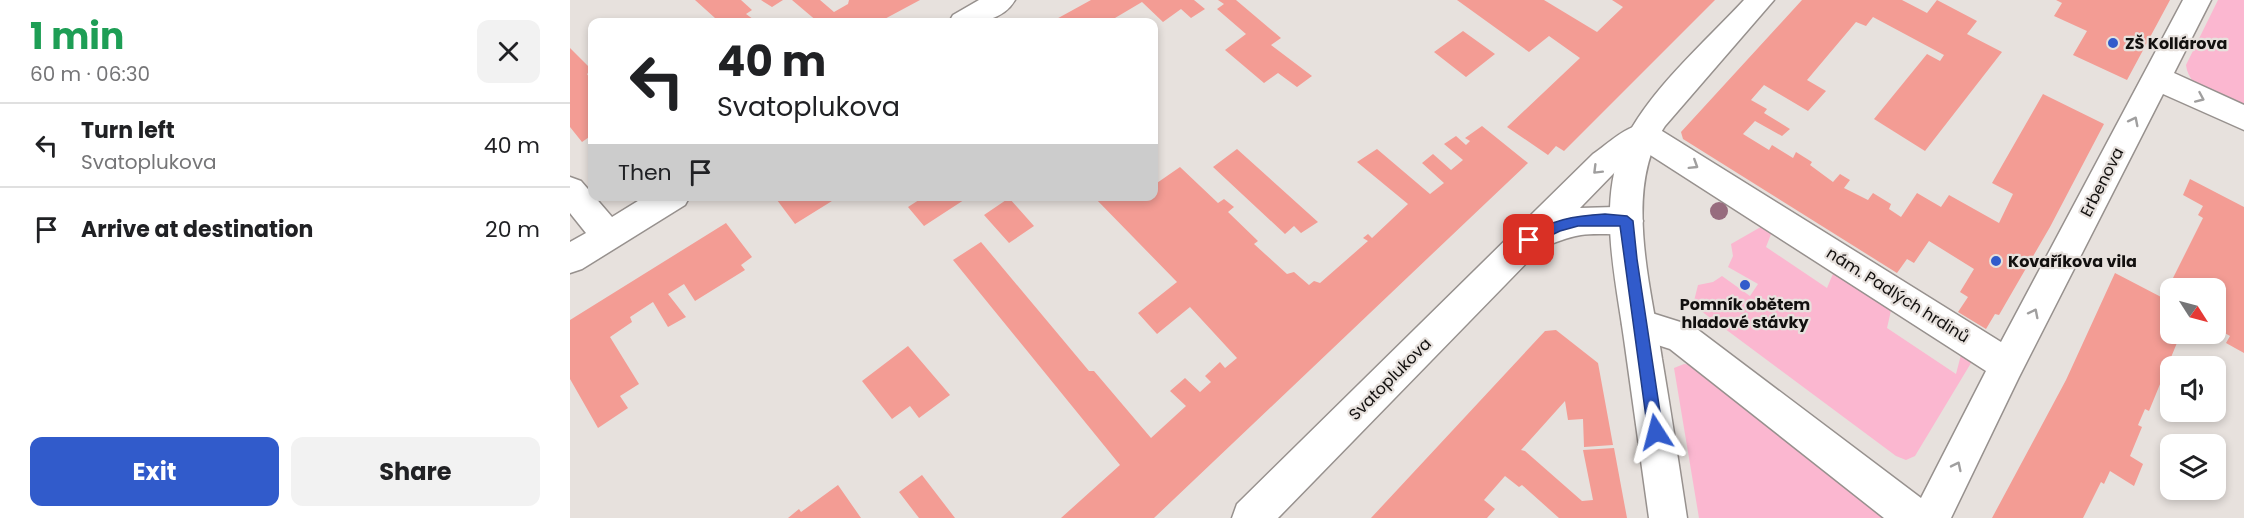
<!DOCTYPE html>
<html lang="en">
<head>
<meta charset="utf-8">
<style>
	:root { --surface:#fff; --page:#f2f2f2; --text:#202124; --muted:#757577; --line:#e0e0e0; --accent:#315bcb }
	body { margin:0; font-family:Poppins,sans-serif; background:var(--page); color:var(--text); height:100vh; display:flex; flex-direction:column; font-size:22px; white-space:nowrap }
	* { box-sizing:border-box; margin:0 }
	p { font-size:20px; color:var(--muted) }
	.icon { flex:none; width:33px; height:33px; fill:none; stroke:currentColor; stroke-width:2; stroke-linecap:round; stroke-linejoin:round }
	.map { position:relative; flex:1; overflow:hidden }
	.details { display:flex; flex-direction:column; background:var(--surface); width:570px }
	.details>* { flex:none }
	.hud { position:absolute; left:18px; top:18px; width:570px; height:183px; border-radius:12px; box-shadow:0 3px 9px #0003; background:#fff; color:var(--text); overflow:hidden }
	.needle { width:39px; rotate:126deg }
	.buttons { position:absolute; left:1590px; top:278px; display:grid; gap:12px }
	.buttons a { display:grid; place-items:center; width:66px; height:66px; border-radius:12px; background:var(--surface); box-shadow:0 3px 9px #0003; font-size:30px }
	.pin { position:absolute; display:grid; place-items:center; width:51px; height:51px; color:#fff; margin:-26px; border-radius:12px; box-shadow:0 3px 9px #0006 }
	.me { position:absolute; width:66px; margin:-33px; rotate:351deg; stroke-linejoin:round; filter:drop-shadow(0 0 4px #0008) }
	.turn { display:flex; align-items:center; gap:21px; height:126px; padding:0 30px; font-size:27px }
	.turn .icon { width:78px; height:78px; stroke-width:2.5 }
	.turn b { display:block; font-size:42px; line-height:51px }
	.then { display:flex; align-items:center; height:57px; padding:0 30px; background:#0003; gap:12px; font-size:22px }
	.round { display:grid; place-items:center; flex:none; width:63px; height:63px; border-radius:12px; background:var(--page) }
	.overview { display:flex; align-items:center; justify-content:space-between; height:102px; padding:0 30px }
	h1 { font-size:36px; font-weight:700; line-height:45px; color:#1e9e55 }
	.primary-button { display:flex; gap:12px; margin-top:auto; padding:12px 30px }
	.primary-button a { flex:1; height:69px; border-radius:12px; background:var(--accent); color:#fff; font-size:24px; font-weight:700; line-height:69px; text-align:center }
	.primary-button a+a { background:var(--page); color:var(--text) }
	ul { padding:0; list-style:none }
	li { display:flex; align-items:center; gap:18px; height:84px; padding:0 30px; border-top:2px solid var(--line) }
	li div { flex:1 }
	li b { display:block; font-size:22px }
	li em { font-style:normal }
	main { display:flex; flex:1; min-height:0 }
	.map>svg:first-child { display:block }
</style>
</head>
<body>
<main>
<section class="details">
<div class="overview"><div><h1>1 min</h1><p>60 m · 06:30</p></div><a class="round"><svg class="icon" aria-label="close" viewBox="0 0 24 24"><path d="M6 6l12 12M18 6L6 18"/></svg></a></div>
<ul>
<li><svg class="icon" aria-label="left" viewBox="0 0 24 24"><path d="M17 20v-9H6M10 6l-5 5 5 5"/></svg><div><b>Turn left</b><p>Svatoplukova</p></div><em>40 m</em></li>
<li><svg class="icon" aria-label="arrive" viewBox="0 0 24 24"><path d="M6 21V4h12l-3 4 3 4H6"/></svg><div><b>Arrive at destination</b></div><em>20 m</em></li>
</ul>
<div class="primary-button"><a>Exit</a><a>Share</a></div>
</section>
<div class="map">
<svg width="1674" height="518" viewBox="0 0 1674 518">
	<rect width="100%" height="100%" fill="#e7e1dd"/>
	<!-- green -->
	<path fill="#fbb7d0" d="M1648,0h26v112c-21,-12 -55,-21 -58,-47z
		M1196,224l7,5 -7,18 61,41 8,-19 57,37 -5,22 69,46 6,-23 12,7 -59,98 -9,4 -10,-4 -203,-151 5,-20 15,-3 9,-6 28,20 8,-12 -30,-17 5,-11 -2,-12z
		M1114,364l10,1 189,153h-184l-25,-150z"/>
	<!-- building -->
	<path fill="#f39c94" d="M125,0h46l11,10 -6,4 11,8h-49l7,-4z
		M191,0h22l-11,7z
		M222,0h28l14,12 14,-8 1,-4h71l-41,22h-61z
		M521,0h103l11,9 -14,9 -10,-9 -18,13 -21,-20 -27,16 4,4h-68z
		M648,0h18l45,38 -10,7 41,31 -15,11 -19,-14 -14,10 -39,-33 21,-16 -29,-25 7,-5z
		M887,0h87l53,32 26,-25 -11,-7h103l-151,151 -8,-5 -8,9 -41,-28 73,-69 -31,-22 -20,16z
		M1232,0h100l25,13 10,-13 40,21 -10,13 35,18 -77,99 -51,-32 53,-65 13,7 4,-6 -71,-38 -7,9 -10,-4 -49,58 19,11 -18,20 -44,-26 -13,15 16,9 -3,4 26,16 -8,7 -27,-15 -12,13 26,16 3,-5 21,13 3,-6 16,10 -2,3 23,17 7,-8 10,6 -6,8 24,12 5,-7 18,11 -2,5 12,8 16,-24 24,14 8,-12 50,28 14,-29 -21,-11 51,-89 61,30 -54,103 -51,88 -4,-1 -9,15 -28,-17 10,-15 -8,-5 14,-23 -45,-28 -15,22 -7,-4 -10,14 -214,-134 -2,-7z
		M1486,0h114l-43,80 -54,-25 14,-24 -33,-15 8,-13z
		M893,31l32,23 -29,23 -32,-25z
		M0,48l22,22 -5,4 5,7v54l-10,7 -12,-15z
		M912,126l46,37 -374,355h-93l59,-53 -167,-205 28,-18 108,129h5l57,67 35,-32 -16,-15 15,-13 15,14 11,-10 -6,-6 15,-14 5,6 12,-10 -47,-51 -33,27 -19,-21 39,-31 -84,-86h61v-11l26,-18 38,36 6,-4 10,8 -6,5 30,29 -4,3 33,30 7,-2 15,13 5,-4 6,2 48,-42 -5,-3 5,-4 4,4 36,-34 -51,-42 20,-13 53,45 14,-11 -22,-20 11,-9 18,16 12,-10 -19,-16 12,-8 10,9 4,-4 -5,-3z
		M667,149l81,73 -17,11 -7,-7 -9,8 -72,-67z
		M1620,179l54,28v146l-18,-10 4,-7 -14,-8v-40h-46v45h11l-32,78 -4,-2 -7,16 4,2 -12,29 13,8 -9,22 -24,-15 -6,13 -3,-2 -18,36h-91l74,-138 49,-107 48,25 40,-80 -5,-3 5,-9 -20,-11z
		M204,196h66l-45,28z
		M355,196h45l-46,30 -16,-19z
		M439,198l25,28 -25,17 -25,-28z
		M156,223l26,34 -11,8 4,5 -50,31 -11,-17 -16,10 18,23 -18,10 -15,-25 -23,15 2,5 -22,15 29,47 -19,12 8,12 -30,20 -28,-49v-59z
		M986,330l42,33 15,82 -29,2 -1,-28 -15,1 -3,-19 -44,49 4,1 57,50 11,-1 -10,-50 31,-2 13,70h-68l-37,-33 -3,2 -14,-11 -21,24 11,9 -8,9h-116l174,-187z
		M338,346l42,49 -31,23 -9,-12 -18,13 -30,-38z
		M352,475l33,43h-36l-20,-26z
		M268,485l23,33h-73l11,-9 2,3z"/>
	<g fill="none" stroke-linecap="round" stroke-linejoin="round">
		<defs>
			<path id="minor" d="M409,0h36c-14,24 -42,22 -66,22l4,-7z
				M1613,0h28l-37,73 70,32v25l-81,-36 -144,283 -68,141h-67l-214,-169 -43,-14 -5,-11 5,-11 12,-4 54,17 228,172 65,-127 -342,-220 -29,21 -35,36 35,-1 23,4 5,10 -5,10c-18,6 -37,1 -57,4 -14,2 -27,8 -40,13l-263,270h-46l5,-14 356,-350c18,-12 38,-35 61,-28l347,216z
				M0,177l11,4 31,36 34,-21h44l-5,9 -103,64 -12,4v-31l16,-9 -16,-20z"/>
			<path id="tertiary" d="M1174,0h30l-109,126c-43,62 -13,165 -3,233 9,53 17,106 25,159h-38c-8,-57 -16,-115 -24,-172 -8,-62 -28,-138 -3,-199 23,-53 82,-104 122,-147z"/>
		</defs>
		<!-- minor casing -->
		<use href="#minor" stroke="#97918e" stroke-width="3"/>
		<!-- tertiary casing -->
		<use href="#tertiary" stroke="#97918e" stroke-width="3"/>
		<!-- minor -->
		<use href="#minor" fill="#fff" fill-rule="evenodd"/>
		<!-- tertiary -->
		<use href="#tertiary" fill="#fff" fill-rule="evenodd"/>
	</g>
	<!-- trees -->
	<circle fill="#976c7e" cx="1149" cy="211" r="9"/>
	<!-- one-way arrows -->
	<defs><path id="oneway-chevron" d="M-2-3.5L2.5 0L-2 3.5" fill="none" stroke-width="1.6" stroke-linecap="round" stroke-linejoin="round" transform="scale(1.5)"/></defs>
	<g stroke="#a09f9f">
		<use href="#oneway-chevron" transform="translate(1630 98) rotate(24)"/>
		<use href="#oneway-chevron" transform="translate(1564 121) rotate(-63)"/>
		<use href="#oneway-chevron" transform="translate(1124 165) rotate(32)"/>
		<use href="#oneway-chevron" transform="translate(1027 170) rotate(135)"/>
		<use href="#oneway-chevron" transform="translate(1464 313) rotate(-63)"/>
		<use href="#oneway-chevron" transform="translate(1387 466) rotate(-64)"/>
	</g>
	<!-- route -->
	<path fill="#315bcb" stroke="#203b84" stroke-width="1.5" d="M1035,214l22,2 6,5 4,38 26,173 -2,5 -5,2 -6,-2 -2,-5 -28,-206h-42l-18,5 -31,15 -5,-2 -2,-4 2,-4c31,-16 46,-20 81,-22z"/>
	<!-- markers -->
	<g fill="#315bcb" stroke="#e7e1dd" stroke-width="2">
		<circle cx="1543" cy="43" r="6"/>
		<circle cx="1426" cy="261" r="6"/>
		<circle cx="1175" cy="285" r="6"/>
	</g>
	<g text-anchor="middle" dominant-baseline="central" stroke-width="4.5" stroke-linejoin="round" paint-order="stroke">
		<!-- poi labels -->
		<g font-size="16" font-weight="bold" fill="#12100f" stroke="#e7e1dd" text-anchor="start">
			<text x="1555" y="43">ZŠ Kollárova</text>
			<text x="1438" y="261">Kovaříkova vila</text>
			<text x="1175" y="304" text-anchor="middle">Pomník obětem<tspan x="1175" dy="18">hladové stávky</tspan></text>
		</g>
		<!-- street labels -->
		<g font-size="16" fill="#12100f" stroke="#e7e1dd">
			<text transform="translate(1532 182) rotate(-63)">Erbenova</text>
			<text transform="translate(1328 295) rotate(32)">nám. Padlých hrdinů</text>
			<text transform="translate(820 379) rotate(-45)">Svatoplukova</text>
		</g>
	</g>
</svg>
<div class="buttons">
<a><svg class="needle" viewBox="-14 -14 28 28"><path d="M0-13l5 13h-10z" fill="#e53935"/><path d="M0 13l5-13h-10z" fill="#757577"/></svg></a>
<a><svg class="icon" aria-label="sound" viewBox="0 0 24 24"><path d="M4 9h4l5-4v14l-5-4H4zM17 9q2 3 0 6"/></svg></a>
<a><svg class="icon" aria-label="layers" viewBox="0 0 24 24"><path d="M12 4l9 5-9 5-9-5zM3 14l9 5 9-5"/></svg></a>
</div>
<div class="pin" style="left:959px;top:240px;background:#d93025"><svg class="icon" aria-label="arrive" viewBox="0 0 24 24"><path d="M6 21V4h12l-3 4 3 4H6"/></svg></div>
<svg class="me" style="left:1086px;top:432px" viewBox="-20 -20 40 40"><path d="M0-17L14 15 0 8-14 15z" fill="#315bcb" stroke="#fff" stroke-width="4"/></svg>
<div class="hud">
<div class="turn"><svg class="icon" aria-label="left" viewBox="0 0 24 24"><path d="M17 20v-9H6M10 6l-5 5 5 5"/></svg><div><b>40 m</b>Svatoplukova</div></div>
<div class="then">Then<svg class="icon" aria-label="arrive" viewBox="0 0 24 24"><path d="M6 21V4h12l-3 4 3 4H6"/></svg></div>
</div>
</div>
</main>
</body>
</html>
